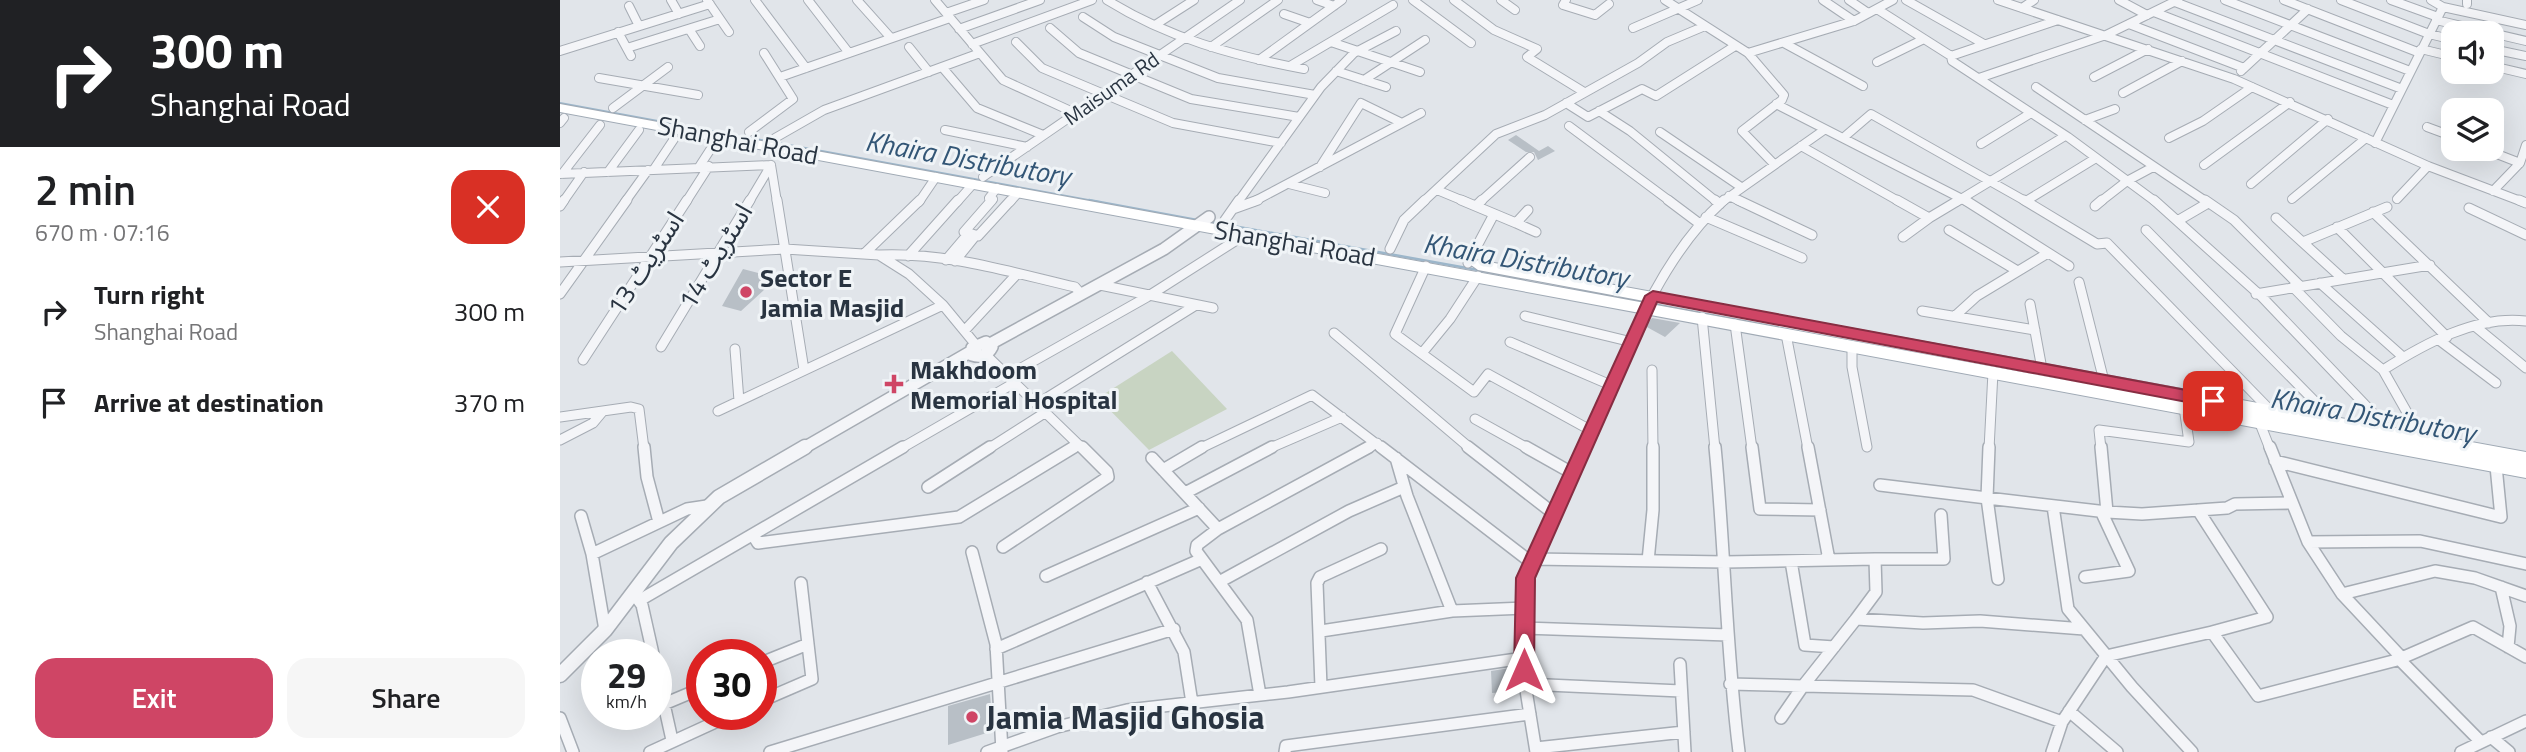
<!DOCTYPE html>
<html lang="en">
<head>
<meta charset="utf-8">
<style>
	:root { --surface:#fff; --page:#f6f6f6; --text:#202124; --muted:#757577; --accent:#cf4565 }
	body { margin:0; font-family:"Titillium Web","Noto Sans Arabic",sans-serif; background:var(--page); color:var(--text); height:100vh; display:flex; flex-direction:column; font-size:26px; white-space:nowrap }
	* { box-sizing:border-box; margin:0 }
	p { font-size:23px; color:var(--muted) }
	.icon { flex:none; width:38px; height:38px; fill:none; stroke:currentColor; stroke-width:2; stroke-linecap:round; stroke-linejoin:round }
	.map { position:relative; flex:1; overflow:hidden }
	.side { display:flex; flex-direction:column; background:var(--surface); width:560px }
	.side>* { flex:none }
	.hud { background:#202124; color:#fff; overflow:hidden }
	.buttons { position:absolute; left:1881px; top:21px; display:grid; gap:14px }
	.buttons a { display:grid; place-items:center; width:63px; height:63px; border-radius:14px; background:var(--surface); box-shadow:0 7px 28px #0002; font-size:35px }
	.speed { position:absolute; left:21px; top:639px; display:flex; gap:14px; font-size:35px; font-weight:700; text-align:center }
	.speed>* { display:grid; place-content:center; width:91px; height:91px; border-radius:50%; background:var(--surface); box-shadow:0 7px 28px #0002; line-height:1 }
	.speed small { font-size:18px; font-weight:400 }
	.speed .limit { border:10px solid #d22; background:#fff; color:#111 }
	.pin { position:absolute; display:grid; place-items:center; width:60px; height:60px; color:#fff; margin:-30px; border-radius:14px; box-shadow:0 4px 10px #0006 }
	.me { position:absolute; width:77px; margin:-38px; rotate:0deg; stroke-linejoin:round; filter:drop-shadow(0 0 5px #0008) }
	.turn { display:flex; align-items:center; gap:24px; height:147px; padding:0 35px; font-size:32px }
	.turn .icon { width:91px; height:91px; stroke-width:2.5 }
	.turn b { display:block; font-size:49px; line-height:60px }
	.round { display:grid; place-items:center; flex:none; width:74px; height:74px; border-radius:21px; background:var(--page) }
	.head { display:flex; align-items:center; justify-content:space-between; height:119px; padding:0 35px }
	h1 { font-size:42px; font-weight:600; line-height:52px }
	.primary-button { display:flex; gap:14px; margin-top:auto; padding:14px 35px }
	.primary-button a { flex:1; height:80px; border-radius:21px; background:var(--accent); color:#fff; font-size:28px; font-weight:600; line-height:80px; text-align:center }
	.primary-button a+a { background:var(--page); color:var(--text) }
	ul { padding:0; list-style:none }
	li { display:flex; align-items:center; gap:21px; height:91px; padding:0 35px }
	li div { flex:1 }
	li b { display:block; font-size:26px }
	li em { font-style:normal }
	main { display:flex; flex:1; min-height:0 }
	.map>svg:first-child { display:block }
</style>
</head>
<body>
<main>
<section class="side">
<div class="hud">
<div class="turn"><svg class="icon" aria-label="right" viewBox="0 0 24 24"><path d="M7 20v-9h11M14 6l5 5-5 5"/></svg><div><b>300 m</b>Shanghai Road</div></div>
</div>
<div class="head"><div><h1>2 min</h1><p>670 m · 07:16</p></div><a class="round" style="background:#d93025;color:#fff"><svg class="icon" aria-label="close" viewBox="0 0 24 24"><path d="M6 6l12 12M18 6L6 18"/></svg></a></div>
<ul>
<li><svg class="icon" aria-label="right" viewBox="0 0 24 24"><path d="M7 20v-9h11M14 6l5 5-5 5"/></svg><div><b>Turn right</b><p>Shanghai Road</p></div><em>300 m</em></li>
<li><svg class="icon" aria-label="arrive" viewBox="0 0 24 24"><path d="M6 21V4h12l-3 4 3 4H6"/></svg><div><b>Arrive at destination</b></div><em>370 m</em></li>
</ul>
<div class="primary-button"><a>Exit</a><a>Share</a></div>
</section>
<div class="map">
<svg width="1966" height="752" viewBox="0 0 1966 752">
	<rect width="100%" height="100%" fill="#e1e5ea"/>
	<!-- green -->
	<path fill="#c8d4c2" d="M612,351l55,58 -78,41 -51,-52z"/>
	<g fill="none" stroke-linecap="round" stroke-linejoin="round">
		<!-- stream-far1 -->
		<path stroke="#9cb6ca" stroke-width="2" d="M0,103l539,99"/>
		<!-- stream -->
		<path stroke="#9cb6ca" stroke-width="2.5" d="M529,200l108,20
			M651,222l306,55"/>
	</g>
	<!-- building -->
	<path fill="#b8bfc6" d="M956,135l23,16 9,-5 7,5 -17,9 -4,-8h-8l-18,-12z
		M183,269l34,9 -36,33 -19,-5z
		M1092,318l28,5 -15,14 -20,-11z
		M957,667l1,24 -26,2 -1,-22z
		M430,694l3,37 -45,14v-39z"/>
	<g fill="none" stroke-linecap="round" stroke-linejoin="round">
		<defs>
			<path id="minor-far2" d="M111,0l8,14
				M147,0l22,32
				M195,0l51,68
				M248,0l41,53
				M297,0l34,38
				M375,0l68,80 72,33
				M547,0c61,38 127,56 197,69
				M757,0l17,6
				M853,0l58,43
				M894,0l40,30 43,19 -10,8 57,35
				M941,0l14,10
				M1006,0l-3,5 32,10 14,-11
				M1105,0l83,53 36,42 -2,5 -40,31 32,33
				M1263,0l31,21
				M1289,0l19,13
				M1346,0l78,44
				M1438,0l236,79 194,87 95,36
				M1559,0l28,15
				M1665,0l185,71
				M1724,0l136,53
				M1781,0l88,34 25,6
				M1831,0l47,17
				M1871,0l12,7 83,18
				M1907,0v4
				M1615,2l227,87
				M69,6l10,20
				M1462,8l12,-8
				M1317,9l74,47 1,5 116,76 88,65
				M1594,12l239,93
				M386,13l38,-13
				M724,14l26,9
				M523,17l31,20 104,41 97,17
				M1876,20l90,21
				M1569,24l115,44
				M595,25l39,-25
				M490,28l29,25 112,46 108,18
				M1073,28l65,-28
				M129,29l11,17
				M399,29l81,-29
				M58,32l13,24
				M456,42l26,26 131,55 108,20
				M771,42l89,30
				M1224,43l79,43
				M412,44l120,-44
				M349,47l20,25
				M651,47l67,-47
				M67,48l93,-29
				M1861,49l33,8
				M1932,49l34,7
				M0,51l150,-47
				M1188,53l106,-32 39,-21
				M1391,56l107,-36
				M699,60l83,-60
				M1317,62l47,-23
				M730,66l103,-61
				M1932,66l34,8
				M382,67l35,41 66,27
				M776,71l50,16
				M1681,71l67,-62
				M220,77l170,-59
				M1534,77l54,-28
				M39,78l99,17
				M1419,78l127,-43 72,-35
				M804,80l61,-40
				M1476,87l171,115
				M1563,93l59,-32
				M1006,103l22,14 54,-28 14,7 79,-50
				M1216,104l192,98
				M53,108l55,-41
				M1039,111l31,20 87,71
				M1525,120l30,-11
				M0,123l4,-5
				M1009,126l102,76
				M1867,127l27,10
				M385,130l82,17
				M189,132l44,-33 -29,-46
				M1100,132l81,55
				M215,138l49,-28 156,-57
				M1283,138l28,-24 156,88
				M1609,138l34,-17 49,-34
				M1815,143l68,-136
				M1421,144l50,-31
				M1241,146l99,56
				M1924,149l36,14
				M211,165l6,37
				M1644,165l86,-63
				M139,167l11,-17
				M760,167l41,-64 41,20
				M94,169l20,-30
				M48,172l31,-42
				M0,174l211,-9
				M2,174l38,-49
				M423,177l257,-177
				M729,184l36,9
				M1691,184l77,-65
				M877,190l29,12
				M1933,191l27,-28 6,-18
				M1169,196l13,6
				M1732,199l74,-61
				M1837,199l31,-33
				M1466,201l70,-43
				M3,202l21,-30
				M65,202l23,-32
				M126,202l23,-36
				M189,202l22,-37
				M359,202l17,-25
				M397,202l16,-18
				M430,202l3,-3 -4,-1 8,-10
				M450,202l9,-10
				M678,202l83,-115 33,-34 42,-22
				M693,202l168,-89
				M863,202l73,-68 49,-19 93,-52 29,-21 38,-16
				M920,202l50,-45
				M1162,202l102,-72
				M1396,202l109,-66
				M1540,202l27,-21 26,-14"/>
			<path id="minor-far1" d="M217,200l27,170
				M901,200l55,23 12,-13
				M1108,200l32,24
				M1155,200l5,4
				M1178,200l74,35
				M1337,200l32,18 -26,19
				M1405,200l104,66
				M1464,200l73,44 10,-1 164,168
				M1594,200l108,97 131,137
				M1645,200l29,20 66,66
				M1959,200l7,3
				M0,206l4,-6
				M916,206l6,-6
				M1535,206l7,-6
				M1909,208l57,27
				M673,209l25,-9
				M1813,212l116,111
				M1146,217l96,41
				M1369,218l30,-18
				M1716,218l67,61
				M665,220l14,-20
				M1619,220l29,-17
				M956,223l20,9
				M1777,227l110,110
				M1389,230l67,40
				M1586,230l191,194
				M409,233l9,3 33,-36
				M1743,242l84,-35
				M830,249l14,-29 21,-20
				M305,253l55,-53
				M319,255c67,-3 131,17 196,32l6,7
				M348,256l50,-56
				M386,260l23,-27 -5,-1 28,-32
				M395,261l21,-26
				M0,262l225,-13 94,6 30,19 34,31 33,40
				M908,263l26,-49
				M866,266l-31,68 79,58 14,-18 104,57
				M1519,282l25,99
				M1760,283l83,74
				M540,285l113,23
				M1733,287l48,49 42,34 39,69
				M0,294l67,-94
				M1696,294l174,-29
				M1470,304l12,65
				M1362,311l113,19
				M965,316l107,26
				M1395,316l22,-20 71,-43
				M1142,317l13,132
				M1175,324l17,125
				M1916,327l50,41
				M406,329l51,-55
				M774,333l137,116
				M1226,334l22,115
				M1879,340l57,43
				M950,342l103,44
				M1292,346v21l15,80
				M101,347l89,-147
				M175,349l4,52
				M863,352l27,-33 28,-43
				M426,355l97,94
				M23,360l104,-160
				M1092,370l1,79
				M1823,370c41,-26 93,-55 143,-49
				M449,375l138,-78 99,-63
				M477,404l159,-99
				M158,411l225,-106
				M0,417l71,-10 8,2 5,40
				M915,419l54,30
				M1699,421l11,28
				M0,440l33,-17 10,-12
				M340,449l116,-67
				M428,449l58,-37
				M511,449l7,-4
				M639,449l113,-54 71,54
				M708,449l74,-32
				M806,449l11,-6
				M1024,449c38,-85 69,-185 140,-249
				M1429,449l4,-77
				M1541,449l-2,-19 90,12 -5,-35"/>
			<path id="minor" d="M84,447l3,30 12,45
				M821,447l151,116
				M908,447l85,66
				M966,447l46,26
				M1155,447c10,102 11,204 24,305
				M1192,447l8,62 60,1
				M1248,447l21,113
				M1429,447l-2,51 120,14
				M1541,447l6,65 35,2 85,-6 8,-4 57,-1
				M1710,447l38,95 34,52 59,63
				M592,458l66,71 -21,16 -1,6 51,69 13,75
				M836,458l11,38 45,115
				M1715,461l226,56 -5,-51
				M603,470l39,-23
				M1320,485l107,13 11,81
				M368,487l62,-40
				M625,493l87,-46
				M1493,506l15,103 64,78 60,65
				M1638,510l69,107 -55,15
				M21,516l11,38 13,76
				M658,529l151,-82
				M193,535l5,8 201,-26 115,-70
				M1748,542l112,-1 106,23
				M443,547l105,-70 -1,-5 -25,-25
				M412,552l24,92 6,107
				M32,554l95,-45 20,-3
				M973,559l192,3 150,-3 1,33 -20,27
				M1315,559h69l-3,-44
				M1088,561l5,-51v-63
				M1231,561l14,84 29,2
				M486,576l153,-68
				M1525,577l44,-6 -28,-60
				M587,582l37,70 8,51
				M659,582l130,-71 55,-24
				M1941,587l9,39 -2,21
				M1782,594l93,-23 40,7 51,18
				M77,598l5,7 11,49
				M80,600l263,-153
				M964,628l204,7
				M761,631l131,-20 73,-3
				M436,649l206,-90
				M1838,658l83,84
				M201,663l47,-19
				M1120,664l5,88
				M96,668l16,72
				M965,684l156,7
				M1170,684l73,2 53,-67 67,4 57,-2 104,8
				M761,687l-4,-104 3,-6 61,-28
				M201,701l51,-22 -11,-96
				M104,704l38,-16
				M1509,711l48,41
				M0,718l13,34
				M1221,718l22,-32 170,4 89,32 44,-66 106,-24 46,64 139,-36 76,-33 53,30
				M1931,737l18,15
				M976,748l148,-16
				M90,752l83,-38
				M210,752l404,-123
				M427,752l70,-25 70,-17 161,-18 236,-34
				M725,752l1,-6 244,-32
				M976,752l-11,-68 1,-106 59,-131
				M1492,752l10,-30
				M1901,752l65,-31"/>
			<path id="tertiary-far1" d="M426,342l6,5c-4,8 -11,11 -20,8v-7z
				M430,344l174,-95 45,-32
				M242,449l168,-97"/>
			<path id="tertiary" d="M0,675l45,-45 66,-87 48,-46 86,-50"/>
			<path id="primary" d="M0,104l1538,282 -620,-116 -7,-5 7,-5 1048,192v26l-1966,-366z"/>
		</defs>
		<!-- minor-far2 casing -->
		<use href="#minor-far2" stroke="#a6acb4" stroke-width="10"/>
		<!-- minor-far1 casing -->
		<use href="#minor-far1" stroke="#a6acb4" stroke-width="11"/>
		<!-- minor casing -->
		<use href="#minor" stroke="#a6acb4" stroke-width="14"/>
		<!-- tertiary-far1 casing -->
		<use href="#tertiary-far1" stroke="#a6acb4" stroke-width="14"/>
		<!-- tertiary casing -->
		<use href="#tertiary" stroke="#a6acb4" stroke-width="17"/>
		<!-- primary casing -->
		<use href="#primary" stroke="#a0aab5" stroke-width="2"/>
		<!-- minor-far2 -->
		<use href="#minor-far2" stroke="#f4f5f8" stroke-width="8"/>
		<!-- minor-far1 -->
		<use href="#minor-far1" stroke="#f4f5f8" stroke-width="9"/>
		<!-- minor -->
		<use href="#minor" stroke="#f4f5f8" stroke-width="11"/>
		<!-- tertiary-far1 -->
		<use href="#tertiary-far1" stroke="#f4f5f8" stroke-width="11"/>
		<!-- tertiary -->
		<use href="#tertiary" stroke="#f4f5f8" stroke-width="14"/>
		<!-- primary -->
		<use href="#primary" fill="#fff" fill-rule="evenodd"/>
	</g>
	<!-- route -->
	<path fill="#cf4565" stroke="#872d42" stroke-width="2" d="M1093,291l560,104 9,6 -9,6 -556,-105 -122,276 -1,92 -3,7 -7,2 -7,-2 -3,-7 2,-92 129,-282z"/>
	<!-- markers -->
	<g fill="#cf4565" stroke="#f0f4f7" stroke-width="2.5">
		<circle cx="186" cy="292" r="7"/>
		<path d="M330.5 373.5h7v7h7v7h-7v7h-7v-7h-7v-7h7z"/>
		<circle cx="412" cy="717" r="7"/>
	</g>
	<g text-anchor="middle" dominant-baseline="central" stroke-width="6" stroke-linejoin="round" paint-order="stroke">
		<!-- far-street labels -->
		<g font-size="21" fill="#293441" stroke="#f0f4f7">
			<text transform="translate(551 88) rotate(-35)">Maisuma Rd</text>
		</g>
		<!-- street labels -->
		<g font-size="26" fill="#293441" stroke="#f0f4f7">
			<text transform="translate(178 140) rotate(11)">Shanghai Road</text>
			<text transform="translate(735 243) rotate(10)">Shanghai Road</text>
			<text transform="translate(155 256) rotate(-59)">اسٹریٹ 14</text>
			<text transform="translate(85 263) rotate(-57)">اسٹریٹ 13</text>
		</g>
		<!-- poi labels -->
		<g font-size="26" font-weight="bold" fill="#293441" stroke="#f0f4f7" text-anchor="start">
			<text x="200" y="277">Sector E<tspan x="200" dy="30">Jamia Masjid</tspan></text>
			<text x="350" y="369">Makhdoom<tspan x="350" dy="30">Memorial Hospital</tspan></text>
		</g>
		<!-- water labels -->
		<g font-size="28" font-style="italic" fill="#335676" stroke="#f0f4f7">
			<text transform="translate(408 158) rotate(10)">Khaira Distributory</text>
			<text transform="translate(966 260) rotate(10)">Khaira Distributory</text>
			<text transform="translate(1813 415) rotate(10)">Khaira Distributory</text>
		</g>
		<!-- near-poi labels -->
		<g font-size="32" font-weight="bold" fill="#293441" stroke="#f0f4f7" text-anchor="start">
			<text x="426" y="717">Jamia Masjid Ghosia</text>
		</g>
	</g>
</svg>
<div class="buttons">
<a><svg class="icon" aria-label="sound" viewBox="0 0 24 24"><path d="M4 9h4l5-4v14l-5-4H4zM17 9q2 3 0 6"/></svg></a>
<a><svg class="icon" aria-label="layers" viewBox="0 0 24 24"><path d="M12 4l9 5-9 5-9-5zM3 14l9 5 9-5"/></svg></a>
</div>
<div class="speed"><div>29<small>km/h</small></div><div class="limit">30</div></div>
<div class="pin" style="left:1653px;top:401px;background:#d93025"><svg class="icon" aria-label="arrive" viewBox="0 0 24 24"><path d="M6 21V4h12l-3 4 3 4H6"/></svg></div>
<svg class="me" style="left:964px;top:670px" viewBox="-20 -20 40 40"><path d="M0-17L14 15 0 8-14 15z" fill="#cf4565" stroke="#fff" stroke-width="4"/></svg>
</div>
</main>
</body>
</html>
